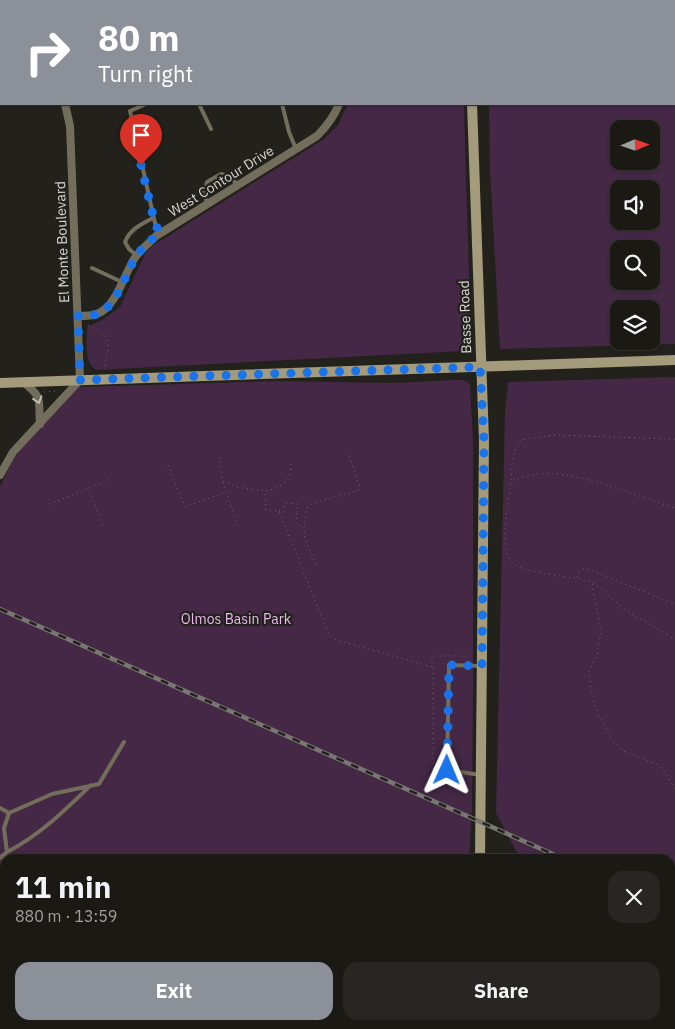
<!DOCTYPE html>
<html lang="en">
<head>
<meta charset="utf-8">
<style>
	:root { --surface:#1a1914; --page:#272622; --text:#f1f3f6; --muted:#9fa0a0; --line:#383834; --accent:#8c9099 }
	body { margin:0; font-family:"IBM Plex Sans",sans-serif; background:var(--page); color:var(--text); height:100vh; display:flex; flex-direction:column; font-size:19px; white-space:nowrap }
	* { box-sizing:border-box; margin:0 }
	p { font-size:16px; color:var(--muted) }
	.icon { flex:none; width:28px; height:28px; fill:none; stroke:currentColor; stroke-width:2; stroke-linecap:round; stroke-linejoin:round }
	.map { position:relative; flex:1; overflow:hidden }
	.panel { position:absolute; left:0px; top:854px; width:675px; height:176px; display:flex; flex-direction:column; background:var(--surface); border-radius:15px 15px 0 0; box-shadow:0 1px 4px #0004,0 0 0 1px var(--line) }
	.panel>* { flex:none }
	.guide { position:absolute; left:0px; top:0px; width:675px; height:105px; box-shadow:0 1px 4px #0004,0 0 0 1px var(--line); background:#8c9099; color:#fff; overflow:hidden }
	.needle { width:32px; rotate:88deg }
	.tools { position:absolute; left:610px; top:120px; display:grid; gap:10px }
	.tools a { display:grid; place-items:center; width:50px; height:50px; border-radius:10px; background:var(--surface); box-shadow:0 1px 4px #0004,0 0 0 1px var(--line); font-size:25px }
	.pin { position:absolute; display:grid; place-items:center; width:42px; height:42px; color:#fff; margin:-51px -21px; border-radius:50% 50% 50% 0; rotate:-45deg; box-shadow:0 0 5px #0007 }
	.pin .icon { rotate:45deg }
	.me { position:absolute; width:55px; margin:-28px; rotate:1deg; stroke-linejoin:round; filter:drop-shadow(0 0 4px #0008) }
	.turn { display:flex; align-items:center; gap:18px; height:105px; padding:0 15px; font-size:22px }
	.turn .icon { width:65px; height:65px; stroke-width:2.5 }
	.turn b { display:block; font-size:35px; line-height:42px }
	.round { display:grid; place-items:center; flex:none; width:52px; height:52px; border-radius:15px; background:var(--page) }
	.overview { display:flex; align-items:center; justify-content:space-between; height:85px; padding:0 15px }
	h1 { font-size:30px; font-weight:700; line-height:38px }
	.cta { display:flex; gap:10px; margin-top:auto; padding:10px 15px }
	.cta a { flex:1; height:58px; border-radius:15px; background:var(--accent); color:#fff; font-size:20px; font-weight:700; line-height:58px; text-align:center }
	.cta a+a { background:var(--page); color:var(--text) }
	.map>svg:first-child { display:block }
</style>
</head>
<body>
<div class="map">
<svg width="675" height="1029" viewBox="0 0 675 1029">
	<rect width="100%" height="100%" fill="#22211b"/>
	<!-- green -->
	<path fill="#442846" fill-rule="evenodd" d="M340,0h121v1h-121z
		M487,0h188v344l-175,5 -10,-179 -1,-66h185v-103zM619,129h32v32h-32zM619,189h32v32h-32zM619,249h32v32h-32zM619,309h32v32h-32z
		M348,104h116l7,239 -2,4 -6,4 -366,19c-14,-7 -10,-30 -10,-43l17,-8 16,-12 25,-53 7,-8 172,-107 14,-14z
		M675,377v652h-137l-3,-4h135v-166h-153v-6l-21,-40 9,-401 3,-30z
		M456,380h8l6,4 3,57v254l-1,111 -3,53h-464v166h493l2,4h-500v-542l12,-25 8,-12 59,-63 198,-6 115,2z"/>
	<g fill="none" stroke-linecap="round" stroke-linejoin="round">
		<!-- path -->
		<path stroke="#706f6a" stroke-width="1" stroke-dasharray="1 4" stroke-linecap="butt" d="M88,325c4,4 10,4 14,8 12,10 2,24 3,37
			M44,392l12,-1
			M675,439l-121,-4 -33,5c-12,14 -8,34 -11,51 -3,18 -12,62 5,74 12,7 31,8 45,11 12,2 22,2 33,7 13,6 21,20 33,27 16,11 33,18 49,30
			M220,457l-1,7 4,17 14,6 28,4
			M291,464c0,19 -9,23 -26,27l1,19 13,1 50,124 4,4 99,28v-11h38
			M168,465l17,42 41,-15
			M513,480c11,-3 24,-7 34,-7 41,2 89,23 128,35
			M223,482l16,47
			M49,504l39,-15
			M279,511l5,1 1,-9 12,1 -1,20 6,3v-1
			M102,525l-13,-37 17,-7 5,-6
			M316,565c-11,-26 -16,-31 -8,-60l51,-15v-5l-11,-33
			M577,577l2,-5 5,-3 8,2 83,33
			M592,584l9,48 -4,22 -8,18 2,17 8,27 12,22 12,13 36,14 7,9 9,15
			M433,668v105
			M670,938l5,1
			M670,988l5,4"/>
		<!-- service -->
		<path stroke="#736e5b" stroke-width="4" d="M257,0l1,1
			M146,104l-16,7 25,112 5,10
			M199,104l12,25
			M282,104l7,28 7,17
			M207,204l-3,-12 3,-10 14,-8 4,1 14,10
			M137,256l-8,-7 -4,-7c5,-13 17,-18 28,-24
			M92,268l30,14
			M480,666l-31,-1 -2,105 34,5
			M0,808l9,5 43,-19 47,-10 25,-42
			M7,852c33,-17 58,-42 84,-67
			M0,858l7,-6 -3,-24 5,-15"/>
		<!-- minor -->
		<path stroke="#736e5b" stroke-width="8" d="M51,0v1
			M331,0v1
			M109,1l3,-1
			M0,9l1,1
			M78,316c6,0 14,0 19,-2 19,-7 27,-39 37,-55 6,-9 14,-15 22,-23l161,-100c10,-10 17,-19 22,-32
			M23,382c21,16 15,18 17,42
			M0,475l13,-23 67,-72 -10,-254 -5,-22"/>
		<!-- secondary -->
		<path stroke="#a39b7b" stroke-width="10" d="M469,0v1
			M472,104l12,336 -4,419
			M0,383l675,-23
			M505,1025l1,4
			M522,1025l2,4"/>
		<defs>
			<path id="rail" d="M0,609l564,250
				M670,906l5,2"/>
		</defs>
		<!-- rail casing -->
		<use href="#rail" stroke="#787772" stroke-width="4.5"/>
		<!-- rail -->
		<use href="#rail" stroke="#22211b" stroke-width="2.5" stroke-dasharray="8" stroke-linecap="butt"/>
	</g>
	<!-- one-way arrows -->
	<defs><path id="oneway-chevron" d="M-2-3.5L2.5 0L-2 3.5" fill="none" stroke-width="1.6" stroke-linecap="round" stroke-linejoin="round" transform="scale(1.25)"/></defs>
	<use stroke="#bfbdb5" href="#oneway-chevron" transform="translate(38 400) rotate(73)"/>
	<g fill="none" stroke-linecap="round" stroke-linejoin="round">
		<!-- route -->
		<path stroke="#1a73e8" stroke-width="9" stroke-dasharray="0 16.2" d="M141,165l14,59 5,9c-9,7 -18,14 -24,24 -11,17 -19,50 -39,57 -6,2 -13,2 -19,2l2,64 400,-13 4,73 -2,226 -33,-1 -2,105"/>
	</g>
	<g text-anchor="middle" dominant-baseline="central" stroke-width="4.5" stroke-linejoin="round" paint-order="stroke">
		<!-- street labels -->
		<g font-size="14" fill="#d8d7d3" stroke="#22211b">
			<text transform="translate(221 181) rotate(-32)">West Contour Drive</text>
			<text transform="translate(62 242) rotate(-92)">El Monte Boulevard</text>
			<text transform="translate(465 317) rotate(-92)">Basse Road</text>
		</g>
		<!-- park labels -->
		<g font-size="14" fill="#ecb7f0" stroke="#22211b">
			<text x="236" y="619">Olmos Basin Park</text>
		</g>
	</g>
</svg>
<div class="tools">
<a><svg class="needle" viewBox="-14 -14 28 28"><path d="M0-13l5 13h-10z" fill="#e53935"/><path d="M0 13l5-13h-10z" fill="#9fa0a0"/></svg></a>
<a><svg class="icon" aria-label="sound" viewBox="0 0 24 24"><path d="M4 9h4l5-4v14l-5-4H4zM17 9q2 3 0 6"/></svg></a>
<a><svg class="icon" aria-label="search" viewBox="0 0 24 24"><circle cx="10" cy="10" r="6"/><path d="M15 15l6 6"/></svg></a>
<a><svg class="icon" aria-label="layers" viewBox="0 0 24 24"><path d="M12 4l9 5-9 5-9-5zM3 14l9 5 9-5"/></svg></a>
</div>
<div class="pin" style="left:141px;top:165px;background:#d93025"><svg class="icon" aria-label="arrive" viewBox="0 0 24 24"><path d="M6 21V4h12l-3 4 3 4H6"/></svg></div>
<svg class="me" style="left:447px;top:770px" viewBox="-20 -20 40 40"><path d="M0-17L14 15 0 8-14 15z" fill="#1a73e8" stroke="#fff" stroke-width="4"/></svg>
<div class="guide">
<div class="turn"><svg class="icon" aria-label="right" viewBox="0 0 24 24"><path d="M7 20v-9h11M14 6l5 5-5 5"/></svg><div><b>80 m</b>Turn right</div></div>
</div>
<section class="panel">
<div class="overview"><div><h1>11 min</h1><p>880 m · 13:59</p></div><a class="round"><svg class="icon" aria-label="close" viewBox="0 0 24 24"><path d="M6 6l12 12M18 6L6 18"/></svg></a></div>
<div class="cta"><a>Exit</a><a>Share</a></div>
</section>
</div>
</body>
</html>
